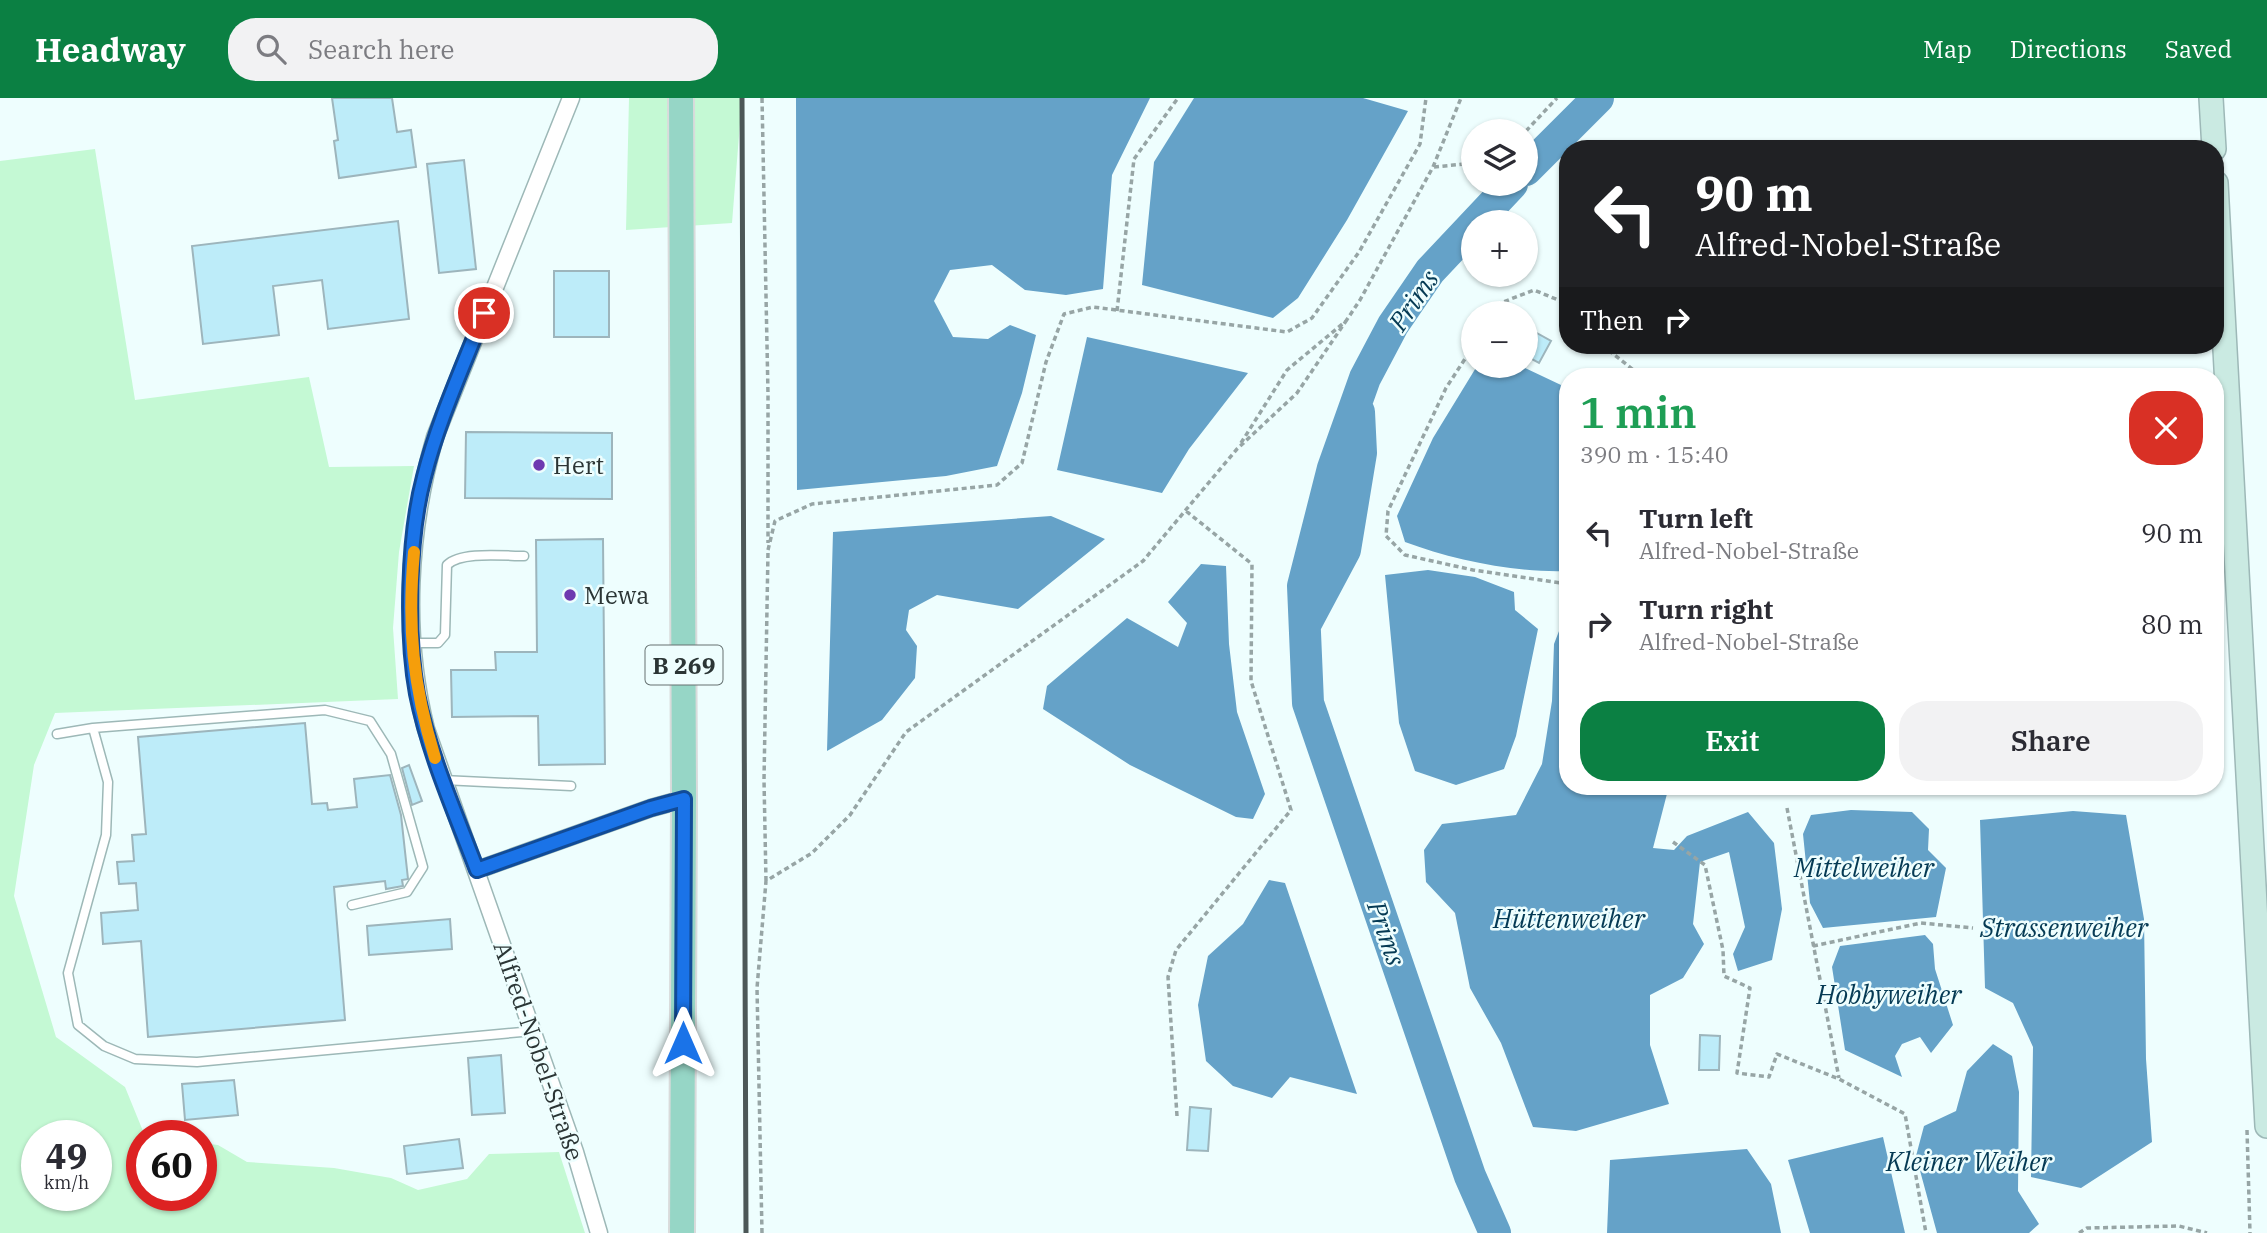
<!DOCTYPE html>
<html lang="en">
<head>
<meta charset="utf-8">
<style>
	:root { --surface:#fff; --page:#f2f2f3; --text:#2b2b33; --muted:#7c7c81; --accent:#0b8043 }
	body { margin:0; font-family:"IBM Plex Serif",serif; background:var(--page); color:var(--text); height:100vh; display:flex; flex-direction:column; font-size:26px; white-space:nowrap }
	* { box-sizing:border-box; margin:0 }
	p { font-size:23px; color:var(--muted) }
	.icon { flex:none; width:38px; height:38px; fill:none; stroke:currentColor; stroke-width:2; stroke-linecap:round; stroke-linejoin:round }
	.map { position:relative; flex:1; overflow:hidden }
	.sheet { position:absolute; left:1559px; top:270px; width:665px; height:427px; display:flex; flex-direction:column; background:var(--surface); border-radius:28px; box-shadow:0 2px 5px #0004 }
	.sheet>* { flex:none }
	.banner { position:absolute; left:1559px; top:42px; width:665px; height:214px; border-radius:28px; box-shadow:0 2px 5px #0004; background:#202124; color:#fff; overflow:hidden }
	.controls { position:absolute; left:1461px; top:21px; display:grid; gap:14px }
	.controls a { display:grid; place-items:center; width:77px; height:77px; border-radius:50%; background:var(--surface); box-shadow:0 2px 5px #0004; font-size:35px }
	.speed { position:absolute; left:21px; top:1022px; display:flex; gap:14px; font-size:35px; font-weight:700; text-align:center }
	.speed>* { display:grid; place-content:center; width:91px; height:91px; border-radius:50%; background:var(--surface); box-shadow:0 2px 5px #0004; line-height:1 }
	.speed small { font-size:18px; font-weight:400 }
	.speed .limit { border:10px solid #d22; background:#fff; color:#111 }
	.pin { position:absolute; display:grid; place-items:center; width:60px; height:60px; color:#fff; margin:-30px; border:4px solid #fff; border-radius:50%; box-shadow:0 2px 7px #0007 }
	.me { position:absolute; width:77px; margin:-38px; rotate:0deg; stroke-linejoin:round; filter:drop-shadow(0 0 5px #0008) }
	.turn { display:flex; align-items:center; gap:24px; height:147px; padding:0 21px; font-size:32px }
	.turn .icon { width:91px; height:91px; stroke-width:2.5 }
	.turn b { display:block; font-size:49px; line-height:60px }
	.then { display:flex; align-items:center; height:66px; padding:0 21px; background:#0003; gap:14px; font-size:26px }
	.round { display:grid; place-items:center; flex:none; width:74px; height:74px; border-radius:28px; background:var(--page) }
	.summary { display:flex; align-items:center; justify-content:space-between; height:119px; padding:0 21px }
	h1 { font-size:42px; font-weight:600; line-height:52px; color:#1e9e55 }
	.action { display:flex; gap:14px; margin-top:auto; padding:14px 21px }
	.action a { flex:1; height:80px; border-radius:28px; background:var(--accent); color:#fff; font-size:28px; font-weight:600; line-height:80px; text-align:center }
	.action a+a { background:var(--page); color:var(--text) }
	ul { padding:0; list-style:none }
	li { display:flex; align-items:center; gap:21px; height:91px; padding:0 21px }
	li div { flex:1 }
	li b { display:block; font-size:26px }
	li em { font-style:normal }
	header { display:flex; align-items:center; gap:42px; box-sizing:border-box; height:98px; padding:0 35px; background:var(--accent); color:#fff }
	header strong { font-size:33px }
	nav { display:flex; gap:38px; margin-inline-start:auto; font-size:24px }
	.search { width:490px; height:63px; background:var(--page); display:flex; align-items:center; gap:18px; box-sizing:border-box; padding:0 24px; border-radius:28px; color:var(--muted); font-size:26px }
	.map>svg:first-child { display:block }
</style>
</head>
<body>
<header>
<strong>Headway</strong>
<div class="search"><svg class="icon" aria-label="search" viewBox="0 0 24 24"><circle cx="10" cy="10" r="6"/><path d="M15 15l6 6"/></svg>Search here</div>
<nav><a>Map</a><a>Directions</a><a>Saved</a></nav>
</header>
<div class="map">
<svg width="2267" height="1135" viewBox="0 0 2267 1135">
	<rect width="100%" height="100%" fill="#eefefe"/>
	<!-- green -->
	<path fill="#c4f9d4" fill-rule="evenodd" d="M629,0h113l-10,125 -106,7z
		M95,51l40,251 174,-23 20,90 85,-1 -15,86 -6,76 5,71 -343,14 -21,52 -20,131 42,141 69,50 20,49h-3v59h59v-52l17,2 29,17 87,6 57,10 27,12 49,-11 22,-25 70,-2 26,81h-585v-1072zM37,1038h59v59h-59z"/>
	<!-- water -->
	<path fill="#65a2c8" d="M796,0h354l-38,77 -9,114 -37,6 -41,-5 -33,-25 -42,5 -16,31 19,36 35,2 22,-14 26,10 -14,58 -25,73 -51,10 -149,14z
		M1194,0h169l45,13 -61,109 -49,78 -25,20 -131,-33 12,-123z
		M1087,239l161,36 -59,76 -27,44 -105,-23z
		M1477,268h44l40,19 7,-2v188c-52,2 -115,-11 -163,-29l-8,-26 36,-78z
		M1051,418l54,23 -87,70 -81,-14 -28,15 -3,20 11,16 -2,32 -33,42 -55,31 6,-219z
		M1201,466l25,2 3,78 8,68 28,82 -12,25 -17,-2 -106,-52 -87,-56 4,-23 80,-68 51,29 9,-24 -19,-21z
		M1428,472l47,7 39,15 1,18 23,19 -22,107 -12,33 -48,16 -41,-14 -16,-48 -14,-148z
		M1566,515h2v173h101l-16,62 21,2 13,-14 61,-24 26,31 8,66 -10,51 -34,11 -5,-17 12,-27 -16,-75 -29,10 -7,62 11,20 -21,34 -33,17v50l19,59 -93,27 -43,-4 -32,-84 -31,-55 -15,-75 -29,-31 -2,-32 18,-26 74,-9 26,-51 10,-63 2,-57z
		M1851,712l61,2 17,17 -1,21 18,18 -10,49 -113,11 -13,-25 -7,-69 8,-19z
		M2073,713l53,4 18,104 2,140 6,83 -71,46 -50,-11 2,-130 -20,-44 -28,-15 -5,-168z
		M1269,782l16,3 72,211 -67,-17 -18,21 -39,-12 -27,-25 -8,-56 10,-49 35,-32z
		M1925,837l8,9 2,25 18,56 -22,28 -11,-16 -18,7 -7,12 7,21 -57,-27 -13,-83 8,-21z
		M1993,946l19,12 7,36 -1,99 21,33 -10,9h-92l-21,-77 8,-30 32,-15 11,-40z
		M1883,1039l22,96h-95l-22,-73z
		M1747,1051l24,35 10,49h-174l3,-73z"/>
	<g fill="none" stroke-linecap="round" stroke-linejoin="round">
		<!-- river -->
		<path stroke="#65a2c8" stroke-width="32" d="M1526,72l72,-72
			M1305,527l40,-75 16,-97 -2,-41
			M1495,1135l-25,-57 -162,-473 -5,-117 30,-118 32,-90 28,-53 37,-54 82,-87"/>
	</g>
	<!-- building -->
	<path fill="#bdecf9" stroke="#9db5bc" stroke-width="2" d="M332,0h60l5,34 14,-2 5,37 -77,11 -5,-37 4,-1z
		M464,62l12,109 -37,4 -12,-109z
		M398,123l11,98 -81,10 -6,-49 -49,6 6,49 -76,9 -11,-98z
		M554,173h55v66h-55z
		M1526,229l25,14 -12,22 -13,-7z
		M466,334l146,1v66l-147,-1z
		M603,441l2,225 -66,1 -1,-49 -86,1 -1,-47h45l-1,-18h42l-1,-112z
		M305,625l7,81 15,-1 1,7 29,-3 -3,-28 36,-4 11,40 7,64 -6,1 1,6 -17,3 -1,-8 -51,6 11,133 -197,17 -7,-96 -38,3 -2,-31 37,-3 -2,-27 -17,1 -2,-22 17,-1 -2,-26 14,-1 -8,-97z
		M409,667l13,36 -10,4 -10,-37z
		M450,821l2,30 -83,6 -2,-29z
		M1700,937l20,1 -1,34h-20z
		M501,957l4,58 -33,2 -4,-57z
		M234,982l4,35 -53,5 -3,-36z
		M1190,1009l21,2 -3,42 -21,-1z
		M459,1041l4,29 -56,6 -3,-28z"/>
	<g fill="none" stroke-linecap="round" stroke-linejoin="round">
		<defs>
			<path id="service" d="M413,545h25l7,-8 2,-70c14,-14 57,-9 77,-9
				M93,630l232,-18 45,11 21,33 32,113 -16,25 -55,13
				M57,636l36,-6 15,54 -2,53 -38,138 10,52 26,21 31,13 62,3 336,-31
				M443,682l128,6"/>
			<path id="minor" d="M571,0l-136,339c-27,94 -33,197 -9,292l149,423 24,81
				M477,772l174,-62 33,-9"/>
			<path id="secondary" d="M2211,0l3,51
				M2216,85l51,943"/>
			<path id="primary" d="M681,0l3,701 -2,434"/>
		</defs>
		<!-- service casing -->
		<use href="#service" stroke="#9db8b7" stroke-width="11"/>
		<!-- minor casing -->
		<use href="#minor" stroke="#9db8b7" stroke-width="19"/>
		<!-- secondary casing -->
		<use href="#secondary" stroke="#9db8b7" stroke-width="26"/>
		<!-- primary casing -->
		<use href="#primary" stroke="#d9dbdb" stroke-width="28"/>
		<!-- path -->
		<path stroke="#97a5a5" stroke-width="3.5" stroke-dasharray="5 3.5" stroke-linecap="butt" d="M762,0l6,296v149
			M1526,33l31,-33
			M1434,69l40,-4
			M1117,213l17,-152 44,-61
			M1493,215l5,-9 36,-14 29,12 5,6
			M1474,247l-28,43 -58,123 -2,25 19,19 68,15 95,14
			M1602,247l39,31
			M1241,345l46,-73 59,-49 14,-21 73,-133 28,-69
			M768,452l7,-29 37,-17 185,-19 25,-22 24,-101 18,-48 29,-7 194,25 25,-14 47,-66 61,-108 6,-46
			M2216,482l1,26
			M1787,710l52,270
			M1673,744l32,23 18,85 1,26 26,12 -13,85 32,4 8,-23 62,25 66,35 21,119
			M766,783l-2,-101 4,-229
			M1813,848l108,-23 52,5
			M1177,1018l-9,-139 8,-27 115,-140 -40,-129 1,-117 -66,-53
			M2247,1032l3,103
			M762,1135l-5,-245 9,-107 46,-28 38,-38 56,-83 237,-171 94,-112 60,-56 49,-72
			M2079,1135l8,-5 92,-2 28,7"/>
		<!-- service -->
		<use href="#service" stroke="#fff" stroke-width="8"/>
		<!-- minor -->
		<use href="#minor" stroke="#fff" stroke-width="16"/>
		<!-- secondary -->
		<use href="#secondary" stroke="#caeae2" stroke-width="23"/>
		<!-- primary -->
		<use href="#primary" stroke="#96d6c6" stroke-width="24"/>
		<!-- rail -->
		<path stroke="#4c5757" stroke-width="5" d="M742,0l4,1135"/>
	</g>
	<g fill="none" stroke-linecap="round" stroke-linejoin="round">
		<defs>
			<path id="route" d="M484,215c-21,54 -46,108 -60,164 -16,60 -18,157 -7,217 12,60 38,118 60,176l174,-62 33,-9 -1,244"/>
		</defs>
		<!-- route casing -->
		<use href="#route" stroke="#114b97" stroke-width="18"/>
		<!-- route -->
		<use href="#route" stroke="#1a73e8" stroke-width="12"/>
		<!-- slow -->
		<path stroke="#f59e0b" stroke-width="12" d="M414,454c-7,75 -1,134 21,206"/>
	</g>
	<!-- markers -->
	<g fill="#6e39b0" stroke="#eefefe" stroke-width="2.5">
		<circle cx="539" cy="367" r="7"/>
		<circle cx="570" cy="497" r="7"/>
	</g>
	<g text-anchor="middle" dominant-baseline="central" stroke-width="5" stroke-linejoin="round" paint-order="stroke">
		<!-- shield labels -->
		<rect fill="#eefefe" stroke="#667171" stroke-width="2" x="645.5" y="547.5" width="77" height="39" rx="5"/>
		<g font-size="23" font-weight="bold" fill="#2b3535">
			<text x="684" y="567">B 269</text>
		</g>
		<!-- poi labels -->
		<g font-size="24" fill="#2b3535" stroke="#eefefe" text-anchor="start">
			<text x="553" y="367">Hert</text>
			<text x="584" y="497">Mewa</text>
		</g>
		<!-- street labels -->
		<g font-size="24" fill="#2b3535" stroke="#eefefe">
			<text transform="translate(539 953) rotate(71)">Alfred-Nobel-Straße</text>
		</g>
		<!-- water labels -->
		<g font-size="26" font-style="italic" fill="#053a54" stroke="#eefefe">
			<text transform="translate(1413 202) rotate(-56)">Prims</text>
			<text x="1864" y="769">Mittelweiher</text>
			<text x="1569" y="820">Hüttenweiher</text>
			<text x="2064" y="829">Strassenweiher</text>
			<text transform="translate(1387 835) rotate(71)">Prims</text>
			<text x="1889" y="896">Hobbyweiher</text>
			<text x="1969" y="1063">Kleiner Weiher</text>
		</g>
	</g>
</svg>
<div class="controls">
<a><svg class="icon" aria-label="layers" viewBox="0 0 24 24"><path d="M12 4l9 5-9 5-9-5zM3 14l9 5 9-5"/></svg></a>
<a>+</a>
<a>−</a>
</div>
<div class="speed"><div>49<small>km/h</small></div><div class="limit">60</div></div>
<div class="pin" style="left:484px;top:215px;background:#d93025"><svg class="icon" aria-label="arrive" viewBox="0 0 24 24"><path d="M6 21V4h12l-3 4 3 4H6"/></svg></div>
<svg class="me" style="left:683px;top:945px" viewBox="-20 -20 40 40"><path d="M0-17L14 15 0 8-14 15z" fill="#1a73e8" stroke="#fff" stroke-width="4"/></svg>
<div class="banner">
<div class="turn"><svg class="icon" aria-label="left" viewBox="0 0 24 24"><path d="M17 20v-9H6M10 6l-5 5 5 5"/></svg><div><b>90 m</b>Alfred-Nobel-Straße</div></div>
<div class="then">Then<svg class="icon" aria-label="right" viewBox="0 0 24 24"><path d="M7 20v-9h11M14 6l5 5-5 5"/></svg></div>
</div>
<section class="sheet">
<div class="summary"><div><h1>1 min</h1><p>390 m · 15:40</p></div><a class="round" style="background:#d93025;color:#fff"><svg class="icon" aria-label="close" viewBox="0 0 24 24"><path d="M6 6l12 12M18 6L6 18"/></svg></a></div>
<ul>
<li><svg class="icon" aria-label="left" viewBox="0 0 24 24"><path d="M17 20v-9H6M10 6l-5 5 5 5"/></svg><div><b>Turn left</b><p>Alfred-Nobel-Straße</p></div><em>90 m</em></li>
<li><svg class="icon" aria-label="right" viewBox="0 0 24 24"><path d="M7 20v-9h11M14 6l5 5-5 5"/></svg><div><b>Turn right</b><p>Alfred-Nobel-Straße</p></div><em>80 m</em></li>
</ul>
<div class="action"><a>Exit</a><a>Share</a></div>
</section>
</div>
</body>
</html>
